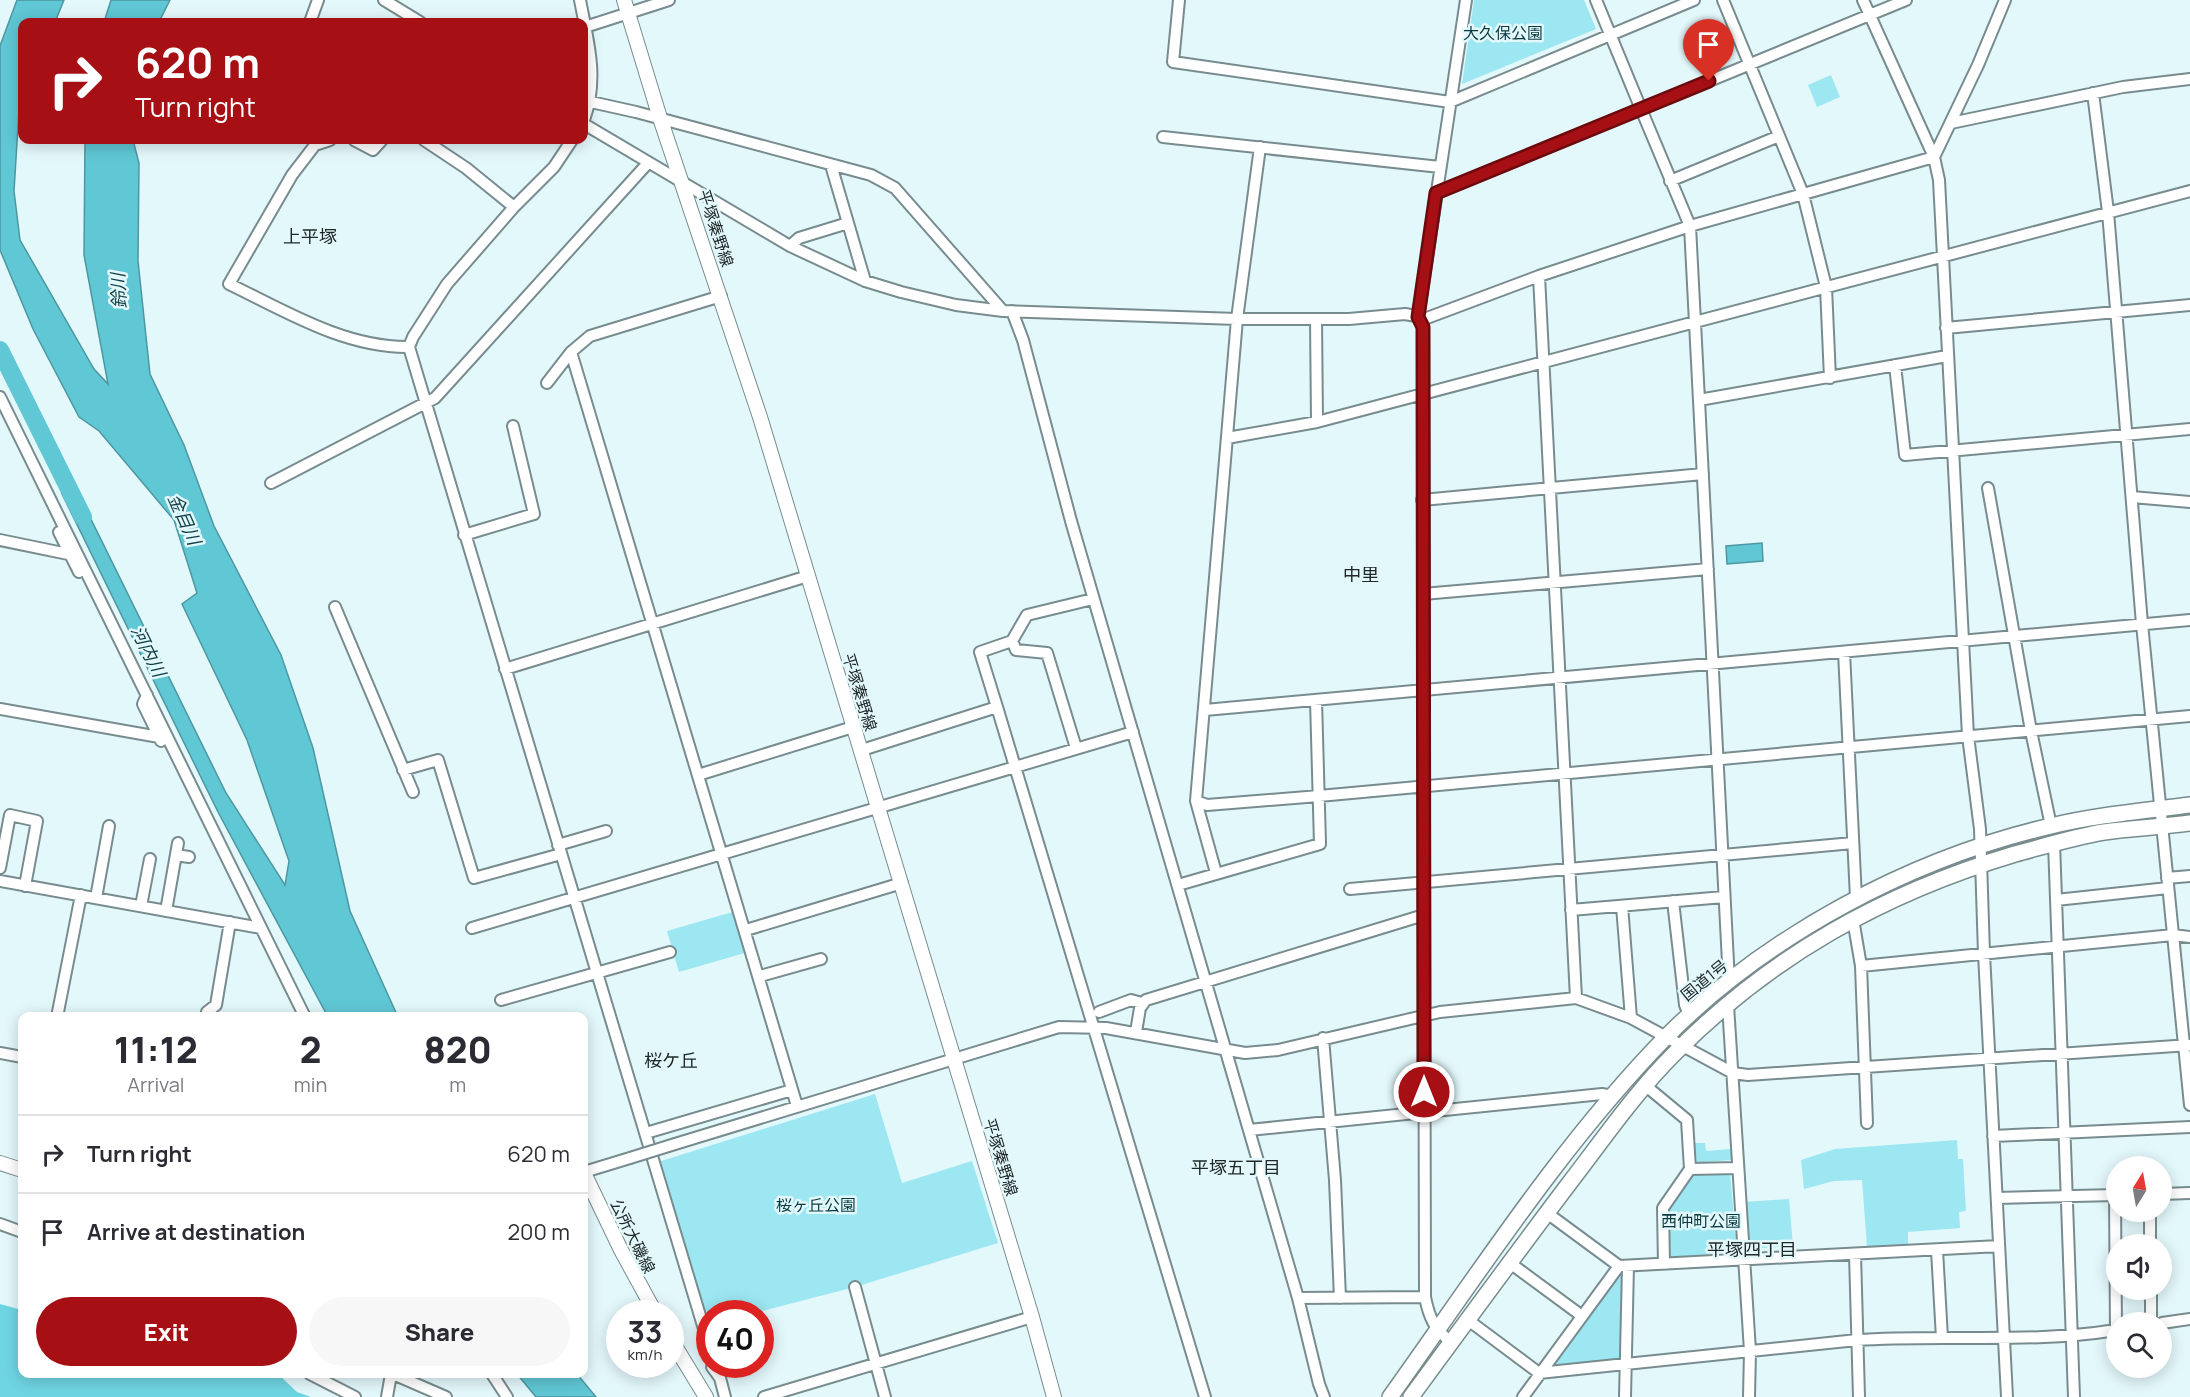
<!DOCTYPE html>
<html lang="en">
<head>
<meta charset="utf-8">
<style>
	:root { --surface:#fff; --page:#f7f7f7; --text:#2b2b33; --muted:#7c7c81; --line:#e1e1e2; --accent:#a61014 }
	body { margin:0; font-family:Manrope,"Noto Sans JP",sans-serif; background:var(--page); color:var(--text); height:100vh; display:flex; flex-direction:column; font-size:22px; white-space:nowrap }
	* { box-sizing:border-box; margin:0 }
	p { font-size:20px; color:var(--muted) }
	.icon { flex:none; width:33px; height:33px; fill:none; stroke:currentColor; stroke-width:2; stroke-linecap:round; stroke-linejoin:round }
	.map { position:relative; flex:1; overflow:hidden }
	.panel { position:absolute; left:18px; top:1012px; width:570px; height:366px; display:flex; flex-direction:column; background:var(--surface); border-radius:12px; box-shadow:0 3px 15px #0003 }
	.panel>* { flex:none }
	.guide { position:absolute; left:18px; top:18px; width:570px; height:126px; border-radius:12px; box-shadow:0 3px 15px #0003; background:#a61014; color:#fff; overflow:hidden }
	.needle { width:39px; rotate:11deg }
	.buttons { position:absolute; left:2106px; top:1156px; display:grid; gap:12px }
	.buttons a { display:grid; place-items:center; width:66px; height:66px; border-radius:50%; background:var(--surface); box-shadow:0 3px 15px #0003; font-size:30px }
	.speed { position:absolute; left:606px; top:1300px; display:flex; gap:12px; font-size:30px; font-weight:700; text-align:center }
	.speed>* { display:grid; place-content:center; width:78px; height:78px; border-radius:50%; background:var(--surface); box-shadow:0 3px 15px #0003; line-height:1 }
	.speed small { font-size:15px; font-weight:400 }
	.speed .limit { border:9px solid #d22; background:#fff; color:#111 }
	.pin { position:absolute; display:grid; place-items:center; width:51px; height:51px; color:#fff; margin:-62px -26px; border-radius:50% 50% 50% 0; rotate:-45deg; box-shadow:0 0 6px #0007 }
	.pin .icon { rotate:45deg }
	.me { position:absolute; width:66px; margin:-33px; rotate:0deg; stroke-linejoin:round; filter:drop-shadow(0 0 4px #0008) }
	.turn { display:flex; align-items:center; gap:21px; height:126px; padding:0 18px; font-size:27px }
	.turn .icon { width:78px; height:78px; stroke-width:2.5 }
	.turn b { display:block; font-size:42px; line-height:51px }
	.eta { display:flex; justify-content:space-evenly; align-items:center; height:102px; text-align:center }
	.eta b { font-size:36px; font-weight:800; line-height:42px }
	.cta { display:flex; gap:12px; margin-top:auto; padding:12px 18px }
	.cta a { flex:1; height:69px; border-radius:36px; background:var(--accent); color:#fff; font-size:24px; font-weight:800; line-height:69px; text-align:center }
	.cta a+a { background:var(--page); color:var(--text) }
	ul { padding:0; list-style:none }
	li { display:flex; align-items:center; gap:18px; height:78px; padding:0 18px; border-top:2px solid var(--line) }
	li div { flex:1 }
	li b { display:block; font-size:22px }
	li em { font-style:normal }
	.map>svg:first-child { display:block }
</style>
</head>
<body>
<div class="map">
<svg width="2190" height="1397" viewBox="0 0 2190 1397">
	<rect width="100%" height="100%" fill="#e3f8fb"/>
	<!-- green -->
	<path fill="#9ce7f2" d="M1474,0h110l12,29 -134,55z
		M1831,75l9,22 -23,10 -9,-22z
		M736,911l12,41 -69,20 -12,-41z
		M875,1094l27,89 70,-22 26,82 -143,44 -105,27h-40l-2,11 -50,-163z
		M1957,1140l1,19h5l3,52 -7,1 1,16 -52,4v12l-41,3 -5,-67 -28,1 -30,8 -3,-29 34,-11z
		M1694,1143h11l1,8 25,-2v11l-34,3z
		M1730,1173l7,78 -3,2 -63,4 -3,-46 24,-37z
		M1789,1199l4,47 -45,3 -4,-47z
		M1619,1276l4,1 -1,79 -3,4 -65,7 -2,-2z"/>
	<!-- forest -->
	<path fill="#6fd5e3" d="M0,1304l22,6v64h256l19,18 14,5h-311z"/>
	<!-- water -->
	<path fill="#60c7d5" stroke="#4d97a1" stroke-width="1.5" d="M17,0h47l-9,22h-33v79l-3,9 -5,81 6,49 74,129 14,15 -24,-129 1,-115h48l6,23 -1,98 12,113 34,71 30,81 67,129 32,93 37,163 48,106h-70l-110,-205 -156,-318 19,5 145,294 59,92 4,-24 -42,-121 -65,-136 15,-11 -23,-73 -75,-89 -20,-14 -46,-88 -33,-79v-204z
		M111,0h59l-11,22h-55z
		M1762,543l1,18 -36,3 -1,-18z
		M517,1374h60l19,23h-60z"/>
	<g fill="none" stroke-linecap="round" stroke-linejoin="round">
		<!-- river -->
		<path stroke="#60c7d5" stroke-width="18" d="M0,350l83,167"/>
		<defs>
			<path id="minor" d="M384,0l36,22
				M580,0c8,42 19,78 4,120
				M1179,0l-6,62 277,40 244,-102
				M1723,0l80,194 23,93 4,91
				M1863,0l71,157 5,23 29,556 12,93 4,125 23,443
				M310,22l8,-22
				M585,27l84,-27
				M2093,93l15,119 34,412 48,481
				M591,102l45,10 235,63 24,13 108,123
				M1951,123l172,-36 67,-8
				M584,124l206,122 75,35 36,11 55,13 47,6 234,8h112l56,-5 22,4 112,-42 151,-50 244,-69 44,-92 27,-65
				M1163,137l277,30
				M330,140l-15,5 -23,30 -63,109c56,27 116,64 180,63
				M354,140l19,10 9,-10
				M424,140l42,28 48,39
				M572,140l-18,27 -40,40 -67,77 -34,53 -4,10 301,1002
				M831,165l34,116
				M1670,181l109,-45
				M1436,193l205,-84 -45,-109
				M790,246l9,-8 49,-15
				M1539,276l37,722
				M1012,311l11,29 48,181 227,777 21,86 5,13
				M1316,319l1,103
				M1946,328l244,-23
				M571,352l226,754
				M1895,365l10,90 285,-26
				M547,383l24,-31 19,-16 131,-40
				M0,397l305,620
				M1699,400l248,-44
				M1227,438l90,-16 873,-231
				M271,483l164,-85 213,-235
				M1988,488l43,243 20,95
				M2132,497l58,5
				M1422,500l281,-26
				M59,532l20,40
				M464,535l70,-21 -21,-88
				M0,540l68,14
				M1423,594l285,-25
				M335,607l78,185
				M1012,641l4,9 31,3 29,95
				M1844,652l12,246
				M505,669l303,-93
				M147,695l-4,9 18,37
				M997,707l208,690
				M0,709l159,28
				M1205,710l985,-90
				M862,750l135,-43 -17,-55 32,-11 15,-26 66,-16
				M403,770l35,-10 36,118 87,-24
				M698,775l155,-48
				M1196,801l11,4 112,-9 871,-80
				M2054,843l20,554
				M558,845l48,-14
				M176,855l13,2
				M0,868l10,-53 27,6 -12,65
				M1216,873l-20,-72 41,-482 23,-172
				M2167,878l23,-2
				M0,881l261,47
				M1178,885l142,-41 -4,-144
				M1350,889l503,-46
				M96,898l13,-72
				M2056,900l112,-12
				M1673,901l12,104 4,10
				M141,906l9,-47
				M1622,906l9,112
				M1571,910l153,-13
				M166,911l12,-68
				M1853,919l8,47 6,157
				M472,928l661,-196
				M746,930l156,-47
				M1861,966l312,-31 17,2
				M760,976l61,-17
				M1729,982l-39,-756 -49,-117 265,-109
				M501,1000l169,-48
				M1728,1005l22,346 -1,46
				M1099,1012l32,-12 11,3
				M57,1017l24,-122
				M206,1017l1,-5 9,-7 14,-83
				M1136,1032l4,-24 6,-8 278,-85
				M1323,1038l12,142 5,118
				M0,1053l22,4
				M1646,1086l41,34 3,49
				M1249,1130l353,-36 11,2
				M646,1133l146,-43
				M1993,1136l197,-9
				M675,1144l384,-117 47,1 139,25 33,-3 162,-38 136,-14 55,20 102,55 15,2 442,-30
				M584,1172l46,-14
				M2162,1194l28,-1
				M2115,1195l1,135
				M1997,1198l119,-3
				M2150,1212v33
				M1547,1213l72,53 380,-20
				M0,1224l22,8
				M1937,1250l5,88
				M1855,1254l4,143
				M1510,1263l72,53
				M1664,1264l-1,-56 27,-39 47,-1
				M855,1287l30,110
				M2151,1290v33
				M1298,1298l127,-1
				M1468,1320l71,53 318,-33c87,-6 173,4 259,-10
				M2162,1323l28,-4
				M1451,1342c-17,-13 -22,-25 -26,-45l-2,-970 -5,-10 48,-317
				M712,1367l8,11 5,19
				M310,1374l45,23
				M393,1374l53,23
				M492,1374l15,23
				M387,1397l4,-23
				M764,1397l268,-80
				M1523,1397l96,-131
				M1625,1397l3,-131"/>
			<path id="major" d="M624,0l36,118 100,299 272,900 22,80
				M0,1163l22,7
				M584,1173l37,77 35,64
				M670,1338l36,59"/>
			<path id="highway" d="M1390,1397c86,-120 173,-255 276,-360 101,-102 246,-179 385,-211 45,-11 93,-15 139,-21
				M1411,1397c52,-71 104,-142 157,-212 34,-44 66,-91 105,-130 97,-99 211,-162 342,-201 30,-8 59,-17 89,-22 28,-4 58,-5 86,-9"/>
		</defs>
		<!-- minor casing -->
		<use href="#minor" stroke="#788c8f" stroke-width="14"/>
		<!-- major casing -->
		<use href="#major" stroke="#788c8f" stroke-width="16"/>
		<!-- highway casing -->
		<use href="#highway" stroke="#788c8f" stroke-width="18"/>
		<!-- minor -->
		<use href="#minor" stroke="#fff" stroke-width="10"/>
		<!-- major -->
		<use href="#major" stroke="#fff" stroke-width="14"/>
		<!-- highway -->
		<use href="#highway" stroke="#fff" stroke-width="15"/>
		<defs>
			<path id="minor-bridge" d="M630,1158l45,-14"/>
		</defs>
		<!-- minor-bridge casing -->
		<use href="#minor-bridge" stroke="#788c8f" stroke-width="14" stroke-linecap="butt"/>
		<!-- minor-bridge -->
		<use href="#minor-bridge" stroke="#fff" stroke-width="10"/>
	</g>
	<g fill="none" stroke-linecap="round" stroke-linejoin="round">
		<defs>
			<path id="route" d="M1424,1092l-1,-765 -5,-10 18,-124 273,-112"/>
		</defs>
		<!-- route casing -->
		<use href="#route" stroke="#6c0a0d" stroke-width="15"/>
		<!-- route -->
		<use href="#route" stroke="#a61014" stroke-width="10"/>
	</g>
	<g text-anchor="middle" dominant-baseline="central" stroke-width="5" stroke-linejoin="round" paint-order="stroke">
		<!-- park labels -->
		<g font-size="16" fill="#083a40" stroke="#e3f8fb">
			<text x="1503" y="33">大久保公園</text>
			<text x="816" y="1205">桜ヶ丘公園</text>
			<text x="1701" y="1221">西仲町公園</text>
		</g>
		<!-- street labels -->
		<g font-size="16" fill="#202829" stroke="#e3f8fb">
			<text transform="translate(716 228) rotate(72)">平塚秦野線</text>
			<text transform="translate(860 692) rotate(73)">平塚秦野線</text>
			<text transform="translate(1704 980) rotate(-39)">国道1号</text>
			<text transform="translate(1001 1157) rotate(73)">平塚秦野線</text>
			<text transform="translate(633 1236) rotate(64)">公所大磯線</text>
		</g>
		<!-- neighbourhood labels -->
		<g font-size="18" fill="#202829" stroke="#e3f8fb">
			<text x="310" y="236">上平塚</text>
			<text x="1361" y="574">中里</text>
			<text x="671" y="1060">桜ケ丘</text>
			<text x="1236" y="1167">平塚五丁目</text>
			<text x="1752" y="1249">平塚四丁目</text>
		</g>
		<!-- water labels -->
		<g font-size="18" font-style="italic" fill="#0f3f46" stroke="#e3f8fb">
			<text transform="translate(118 291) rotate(-93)">鈴川</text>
			<text transform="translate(185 519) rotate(66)">金目川</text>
			<text transform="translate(149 651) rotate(64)">河内川</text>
		</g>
	</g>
</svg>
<div class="buttons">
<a><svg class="needle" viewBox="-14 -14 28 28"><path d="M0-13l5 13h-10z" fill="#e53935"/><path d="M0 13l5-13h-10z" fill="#7c7c81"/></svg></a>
<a><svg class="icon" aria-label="sound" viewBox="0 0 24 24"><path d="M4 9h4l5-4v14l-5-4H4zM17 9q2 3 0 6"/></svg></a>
<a><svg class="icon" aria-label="search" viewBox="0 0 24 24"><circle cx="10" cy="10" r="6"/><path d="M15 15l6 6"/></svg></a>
</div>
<div class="speed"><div>33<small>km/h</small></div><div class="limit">40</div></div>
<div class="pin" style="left:1709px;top:81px;background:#d93025"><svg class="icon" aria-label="arrive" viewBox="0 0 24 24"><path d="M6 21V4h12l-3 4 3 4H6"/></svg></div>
<svg class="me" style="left:1424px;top:1092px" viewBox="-20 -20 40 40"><circle r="17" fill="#a61014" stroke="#fff" stroke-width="3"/><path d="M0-11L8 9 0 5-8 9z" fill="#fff"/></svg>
<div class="guide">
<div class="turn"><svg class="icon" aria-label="right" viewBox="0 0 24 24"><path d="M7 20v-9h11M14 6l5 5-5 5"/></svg><div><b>620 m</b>Turn right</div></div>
</div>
<section class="panel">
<div class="eta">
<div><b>11:12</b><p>Arrival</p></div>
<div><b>2</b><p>min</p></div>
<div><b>820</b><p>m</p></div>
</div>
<ul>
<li><svg class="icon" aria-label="right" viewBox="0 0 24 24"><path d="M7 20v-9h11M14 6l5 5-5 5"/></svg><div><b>Turn right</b></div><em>620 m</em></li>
<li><svg class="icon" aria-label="arrive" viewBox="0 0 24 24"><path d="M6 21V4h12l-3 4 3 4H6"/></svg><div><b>Arrive at destination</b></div><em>200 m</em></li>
</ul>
<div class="cta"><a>Exit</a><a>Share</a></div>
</section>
</div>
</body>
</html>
